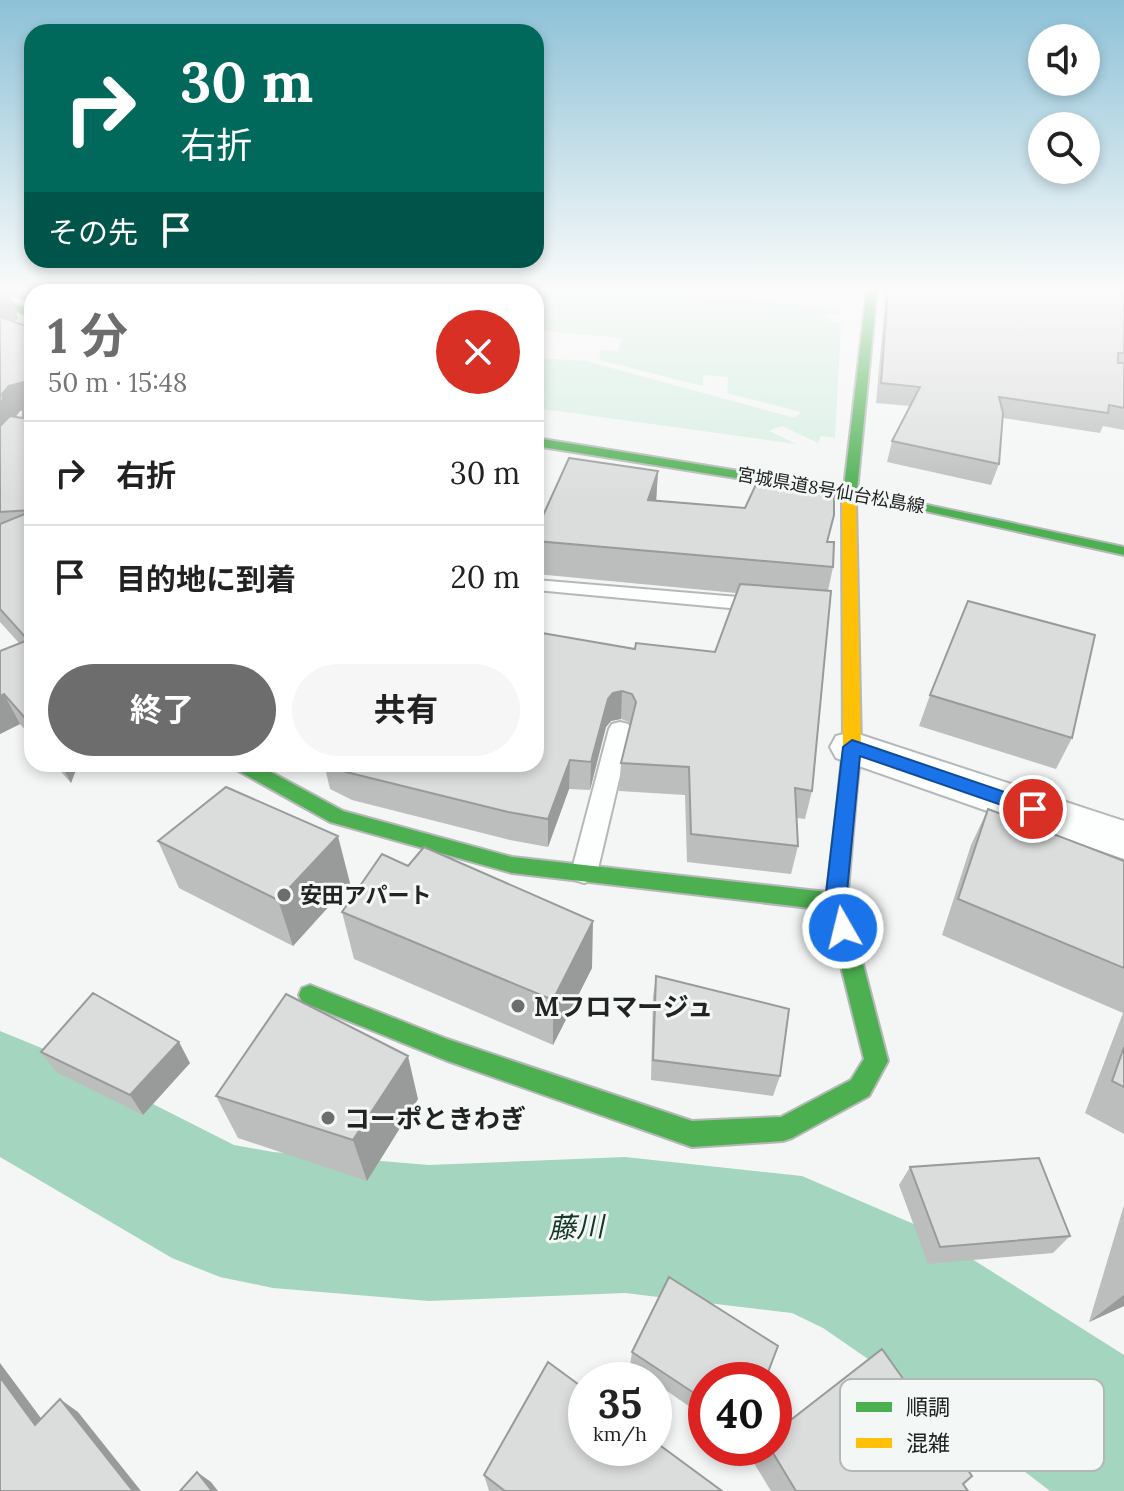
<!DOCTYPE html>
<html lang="ja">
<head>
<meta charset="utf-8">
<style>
	:root { --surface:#fff; --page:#f6f6f6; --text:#222; --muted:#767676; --line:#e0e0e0; --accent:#6c6d6c }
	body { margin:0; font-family:Lora,"Noto Sans JP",serif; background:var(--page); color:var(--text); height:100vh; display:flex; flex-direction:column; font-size:30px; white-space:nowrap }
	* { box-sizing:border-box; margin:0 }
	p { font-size:26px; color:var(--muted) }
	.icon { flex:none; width:44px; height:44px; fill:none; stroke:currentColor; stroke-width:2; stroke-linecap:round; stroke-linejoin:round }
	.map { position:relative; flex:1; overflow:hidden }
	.sheet { position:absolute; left:24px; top:284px; width:520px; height:488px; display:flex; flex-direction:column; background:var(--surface); border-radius:24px; box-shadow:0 4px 12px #0003 }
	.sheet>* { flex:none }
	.top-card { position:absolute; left:24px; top:24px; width:520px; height:244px; border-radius:24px; box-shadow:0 4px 12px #0003; background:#00695c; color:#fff; overflow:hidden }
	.buttons { position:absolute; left:1028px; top:24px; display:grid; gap:16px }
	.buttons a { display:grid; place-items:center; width:72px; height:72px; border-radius:50%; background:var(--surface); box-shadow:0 4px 12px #0003; font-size:40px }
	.speed { position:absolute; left:568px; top:1362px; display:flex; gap:16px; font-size:40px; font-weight:700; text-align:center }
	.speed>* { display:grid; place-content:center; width:104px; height:104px; border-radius:50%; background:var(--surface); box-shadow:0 4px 12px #0003; line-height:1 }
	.speed small { font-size:20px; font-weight:400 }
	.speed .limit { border:12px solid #d22; background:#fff; color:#111 }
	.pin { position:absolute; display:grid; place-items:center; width:68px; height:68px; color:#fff; margin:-34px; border:4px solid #fff; border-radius:50%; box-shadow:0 2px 8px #0007 }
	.me { position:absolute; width:88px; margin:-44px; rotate:352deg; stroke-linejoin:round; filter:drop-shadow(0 0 6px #0008) }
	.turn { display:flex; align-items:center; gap:28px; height:168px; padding:0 24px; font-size:36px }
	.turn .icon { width:104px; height:104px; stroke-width:2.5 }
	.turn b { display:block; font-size:56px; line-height:68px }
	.then { display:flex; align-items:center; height:76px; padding:0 24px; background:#0003; gap:16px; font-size:30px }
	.round { display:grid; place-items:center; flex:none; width:84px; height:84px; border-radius:42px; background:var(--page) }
	.head { display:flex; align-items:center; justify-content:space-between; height:136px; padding:0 24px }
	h1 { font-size:48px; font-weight:700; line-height:60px; color:var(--accent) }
	.button { display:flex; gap:16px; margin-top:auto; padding:16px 24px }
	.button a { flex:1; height:92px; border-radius:48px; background:var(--accent); color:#fff; font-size:32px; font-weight:700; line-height:92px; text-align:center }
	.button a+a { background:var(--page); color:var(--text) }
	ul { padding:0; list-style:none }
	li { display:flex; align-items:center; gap:24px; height:104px; padding:0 24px; border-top:2px solid var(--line) }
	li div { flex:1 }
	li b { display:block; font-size:30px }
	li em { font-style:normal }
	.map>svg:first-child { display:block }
</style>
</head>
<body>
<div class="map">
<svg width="1124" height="1491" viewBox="0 0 1124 1491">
	<rect width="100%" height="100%" fill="#f4f6f5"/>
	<!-- green -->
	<path fill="#d6eee2" d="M284,289h369v4l188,15v5l-19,2 11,8h8l-6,115 -14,-2 -3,7 -36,-17 -13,5 27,13 -260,-36v-50l50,3 209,57 6,-6 -74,-19 1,-16 -25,-2v11l-104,-26 2,-10 17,1 4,-13 -86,-8v-38h-267z"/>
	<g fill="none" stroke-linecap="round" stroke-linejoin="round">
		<!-- river -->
		<path fill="#a4d5be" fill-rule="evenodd" d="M0,1031l44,18 190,96 39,7 156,13 196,-8 177,19 121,52 201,127v136h-74l-86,-66 -141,-97 -31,-15 -167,-20 -196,8 -156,-13 -53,-11 -48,-19 -172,-101z"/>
		<defs>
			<path id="lane" d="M536,580l226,19 9,6 -9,6 -226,-21z
				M620,722l8,2 3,5 -34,144 -4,7 -9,3 -9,-3 -4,-7 38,-144 3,-5z"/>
			<path id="street" d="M158,289h27l-2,3h-27z
				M852,732l272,89v38l-288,-101 -6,-11 6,-11z"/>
			<path id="fast" d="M867,289h10l-20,201 267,57v8l-235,-52 -33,-5 -7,5 -5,-1 -1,-7 -307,-49v-8l308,50z
				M0,298l32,13v6l-32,-13z
				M232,764h24l87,47 169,46 315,35 11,-95 2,-5h14l2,5 -9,105 41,159 -19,35 -77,42 -9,3 -91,6 -247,-87 -143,-58 -3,-7 3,-7 8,-3 137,54 245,82 89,-4 70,-37 13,-21 -37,-149 -315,-37 -182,-51 -95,-53z"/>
			<path id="slow" d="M849,495l7,4 5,248 -5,50 -2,5h-14l-2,-5 5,-50 -1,-248z"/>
		</defs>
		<!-- lane casing -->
		<use href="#lane" stroke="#b6b8b7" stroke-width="4"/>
		<!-- street casing -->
		<use href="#street" stroke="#b6b8b7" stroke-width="4"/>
		<!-- fast casing -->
		<use href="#fast" stroke="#b6b8b7" stroke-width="4"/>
		<!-- slow casing -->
		<use href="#slow" stroke="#b6b8b7" stroke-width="4"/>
		<!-- lane -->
		<use href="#lane" fill="#fdfefe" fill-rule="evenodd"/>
		<!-- street -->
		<use href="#street" fill="#fdfefe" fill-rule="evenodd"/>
		<!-- fast -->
		<use href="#fast" fill="#4caf50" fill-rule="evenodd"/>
		<!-- slow -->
		<use href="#slow" fill="#ffc107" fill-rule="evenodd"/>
	</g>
	<!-- wall -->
	<path fill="#bcbebd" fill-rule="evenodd" d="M0,289h80l-6,3h-42v11l-32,-11z
		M811,289h49l-3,5 -46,-4z
		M886,289h238v141l-21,-4 -3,7 -97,-15 -4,46 -8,21 -104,-23 5,-21 18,-35 -34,-3z
		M0,292l10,4 8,23 -5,3 19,6v410l-12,-14 -20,10v-83l19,-8 -19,-21zM23,410v8l-8,-1 5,-6z
		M658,471l-2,30 172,41 5,25 -5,24 -16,200 -7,28 -8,-1 1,28 -7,28 -104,-12 -2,-67 -66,-4 2,-28 10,-40 -10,-4 -10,2 -5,6 -16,63 -21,-1 -21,58 -38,-7 -158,-40 -22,-11 -6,-25h212l99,-115 80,3 21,-59 -200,-19v-43z
		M930,695l142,43 -16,31 -137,-43z
		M54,764h24l-7,19z
		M988,809l136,52v273l-39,-21 38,-100 -181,-78 29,-90z
		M158,841l192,42 -57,63 -114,-58z
		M408,866l184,102 -39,77 -199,-86 -12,-47z
		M656,976l124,100 -7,20 -122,-16 2,-83z
		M41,1052l149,11 -47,52 -87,-43z
		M216,1096l202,3 -51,82 -129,-43z
		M910,1167l160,69 -17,17 -125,11 -29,-79z
		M1124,1205v101l-35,16z
		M632,1352l74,28v38l-52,-36v-2h-3l-21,-14z
		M760,1448h14l189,36 5,7h-197l-19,-31z
		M484,1475l238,16h-233z"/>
	<!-- shaded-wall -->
	<path fill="#999b9a" d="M27,289h53l-6,3h-42v11z
		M10,296l8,23 -18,9v-28z
		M24,382l8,26 -12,3 -20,28v-37l2,-8 7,-8z
		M658,471l-2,32 -8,-3z
		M622,691l-1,28 -10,2 -5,6 -16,63 1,-28 17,-63 5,-6z
		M4,694l16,30 -20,10v-38z
		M570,760l-1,29 -21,58v-28z
		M61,764h17l-7,19z
		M338,836l12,47 -57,63 -15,-46z
		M593,921l-1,47 -39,77v-45z
		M179,1042l11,21 -47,52 -13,-20z
		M408,1056l10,43 -51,82 -14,-41z
		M1124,1295v11l-35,16 32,-25z
		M0,1363l55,74 -20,-12 -35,-48z
		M60,1399l18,13 63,79h-8z
		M197,1472l14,10 7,9h-6z"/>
	<!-- building -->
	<path fill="#dbdddc" stroke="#999b9a" stroke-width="2" d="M888,289h236v64h-6v10h6v45l-15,-3 -1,8 -109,-16 4,16 -4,51 -107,-23 28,-54 -39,-4z
		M0,292l10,4 -10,4z
		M0,317l32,11v182l-32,2v-86l10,-10 13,2 1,-36 -15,4 -7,8 1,6 -3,2z
		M569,458l89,13 -10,29 97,8 13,-28 76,10v25l-7,27h7l-1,25 -297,-26v-10z
		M32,511v215l-28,-32 -4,2v-45l28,-11 -28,-31v-85z
		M740,584l91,7 -19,200 -17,-3 3,58 -107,-12 -2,-67 -68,-4 15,-61 -4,-8 -10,-3 -9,2 -5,6 -17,63 -21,-2 -22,59 -40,-7 -162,-40 -16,-8h206v-132l99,17 1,-6 79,9z
		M968,601l127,34 -23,103 -142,-43z
		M226,787l112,49 -60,64 -120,-59z
		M988,809l136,52v107l-166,-69z
		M424,847l169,74 -40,79 -211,-88 40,-58 26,12z
		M656,976l133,33 -9,67 -127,-16z
		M93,993l86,49 -49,53 -89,-43z
		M286,994l122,62 -55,84 -137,-44z
		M1124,1047v40l-12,-6z
		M1039,1158l31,78 -130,11 -30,-80z
		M669,1277l109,69 -13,34h-59v21l-74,-49z
		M882,1349l90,127 -9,8 5,7h-172l-26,-43h4v-15z
		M548,1362l38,28v58h68v-7l68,50h-217l-21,-16z
		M0,1377l35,48 25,-26 73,92h-133z
		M197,1472l15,19h-32z"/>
	<!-- sky -->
	<linearGradient id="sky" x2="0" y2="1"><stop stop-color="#8dc1d7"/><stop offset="0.58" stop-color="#fafbfa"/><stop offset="1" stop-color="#fafbfa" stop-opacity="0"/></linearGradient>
	<rect width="1124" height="498" fill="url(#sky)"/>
	<!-- route -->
	<path fill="#1a73e8" stroke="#114b97" stroke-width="2" d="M852,740l188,64 3,5 -10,7 -173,-60 -14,146 7,26 -3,7 -7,2 -8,-2 -10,-33 18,-155z"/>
	<!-- markers -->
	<g fill="#6c6d6c" stroke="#f3f7f5" stroke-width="3">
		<circle cx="284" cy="895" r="8"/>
		<circle cx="518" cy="1006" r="8"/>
		<circle cx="328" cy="1118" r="8"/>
	</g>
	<g text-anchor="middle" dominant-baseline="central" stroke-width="6" stroke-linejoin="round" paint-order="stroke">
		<!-- far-street labels -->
		<g font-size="18" fill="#222323" stroke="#f3f7f5">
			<text transform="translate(831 490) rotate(10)">宮城県道8号仙台松島線</text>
		</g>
		<!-- poi labels -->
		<g font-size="22" font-weight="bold" fill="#222323" stroke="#f3f7f5" text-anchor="start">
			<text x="300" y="895">安田アパート</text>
		</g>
		<!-- near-poi labels -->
		<g font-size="26" font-weight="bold" fill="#222323" stroke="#f3f7f5" text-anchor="start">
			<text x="534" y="1006">Mフロマージュ</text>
			<text x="344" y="1118">コーポときわぎ</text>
		</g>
		<!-- near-water labels -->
		<g font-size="28" font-style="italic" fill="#163629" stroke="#f3f7f5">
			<text transform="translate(576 1227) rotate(-2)">藤川</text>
		</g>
	</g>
	<!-- legend -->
	<rect x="840" y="1379" width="264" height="92" rx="12" fill="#f3f7f5" stroke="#b4b7b6" stroke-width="2"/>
	<rect x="856" y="1402" width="36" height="10" fill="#4caf50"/>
	<rect x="856" y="1438" width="36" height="10" fill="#ffc107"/>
	<g font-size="22" fill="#222323">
		<text x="906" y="1415">順調</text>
		<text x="906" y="1451">混雑</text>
	</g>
</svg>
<div class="buttons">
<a><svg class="icon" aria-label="sound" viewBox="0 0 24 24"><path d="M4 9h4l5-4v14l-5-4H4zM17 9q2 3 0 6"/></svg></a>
<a><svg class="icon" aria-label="search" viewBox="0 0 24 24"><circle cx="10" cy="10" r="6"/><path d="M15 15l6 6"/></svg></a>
</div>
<div class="speed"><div>35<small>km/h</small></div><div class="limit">40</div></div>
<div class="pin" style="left:1033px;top:809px;background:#d93025"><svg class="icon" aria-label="arrive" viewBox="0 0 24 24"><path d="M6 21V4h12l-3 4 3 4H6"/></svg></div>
<svg class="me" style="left:843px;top:928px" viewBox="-20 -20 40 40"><circle r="17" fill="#1a73e8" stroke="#fff" stroke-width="3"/><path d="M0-11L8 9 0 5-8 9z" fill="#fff"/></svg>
<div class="top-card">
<div class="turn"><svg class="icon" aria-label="right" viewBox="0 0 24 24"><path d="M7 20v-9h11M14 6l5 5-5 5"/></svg><div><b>30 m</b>右折</div></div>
<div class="then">その先<svg class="icon" aria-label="arrive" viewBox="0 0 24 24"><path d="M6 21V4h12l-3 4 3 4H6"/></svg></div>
</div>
<section class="sheet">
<div class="head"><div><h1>1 分</h1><p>50 m · 15:48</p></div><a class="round" style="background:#d93025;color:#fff"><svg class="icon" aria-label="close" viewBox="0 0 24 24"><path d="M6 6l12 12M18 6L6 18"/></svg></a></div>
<ul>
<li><svg class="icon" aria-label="right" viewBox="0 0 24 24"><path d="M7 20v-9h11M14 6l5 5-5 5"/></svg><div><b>右折</b></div><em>30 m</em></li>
<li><svg class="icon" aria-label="arrive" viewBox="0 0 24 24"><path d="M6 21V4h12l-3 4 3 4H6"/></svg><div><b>目的地に到着</b></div><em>20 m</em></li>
</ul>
<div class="button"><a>終了</a><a>共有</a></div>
</section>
</div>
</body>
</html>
